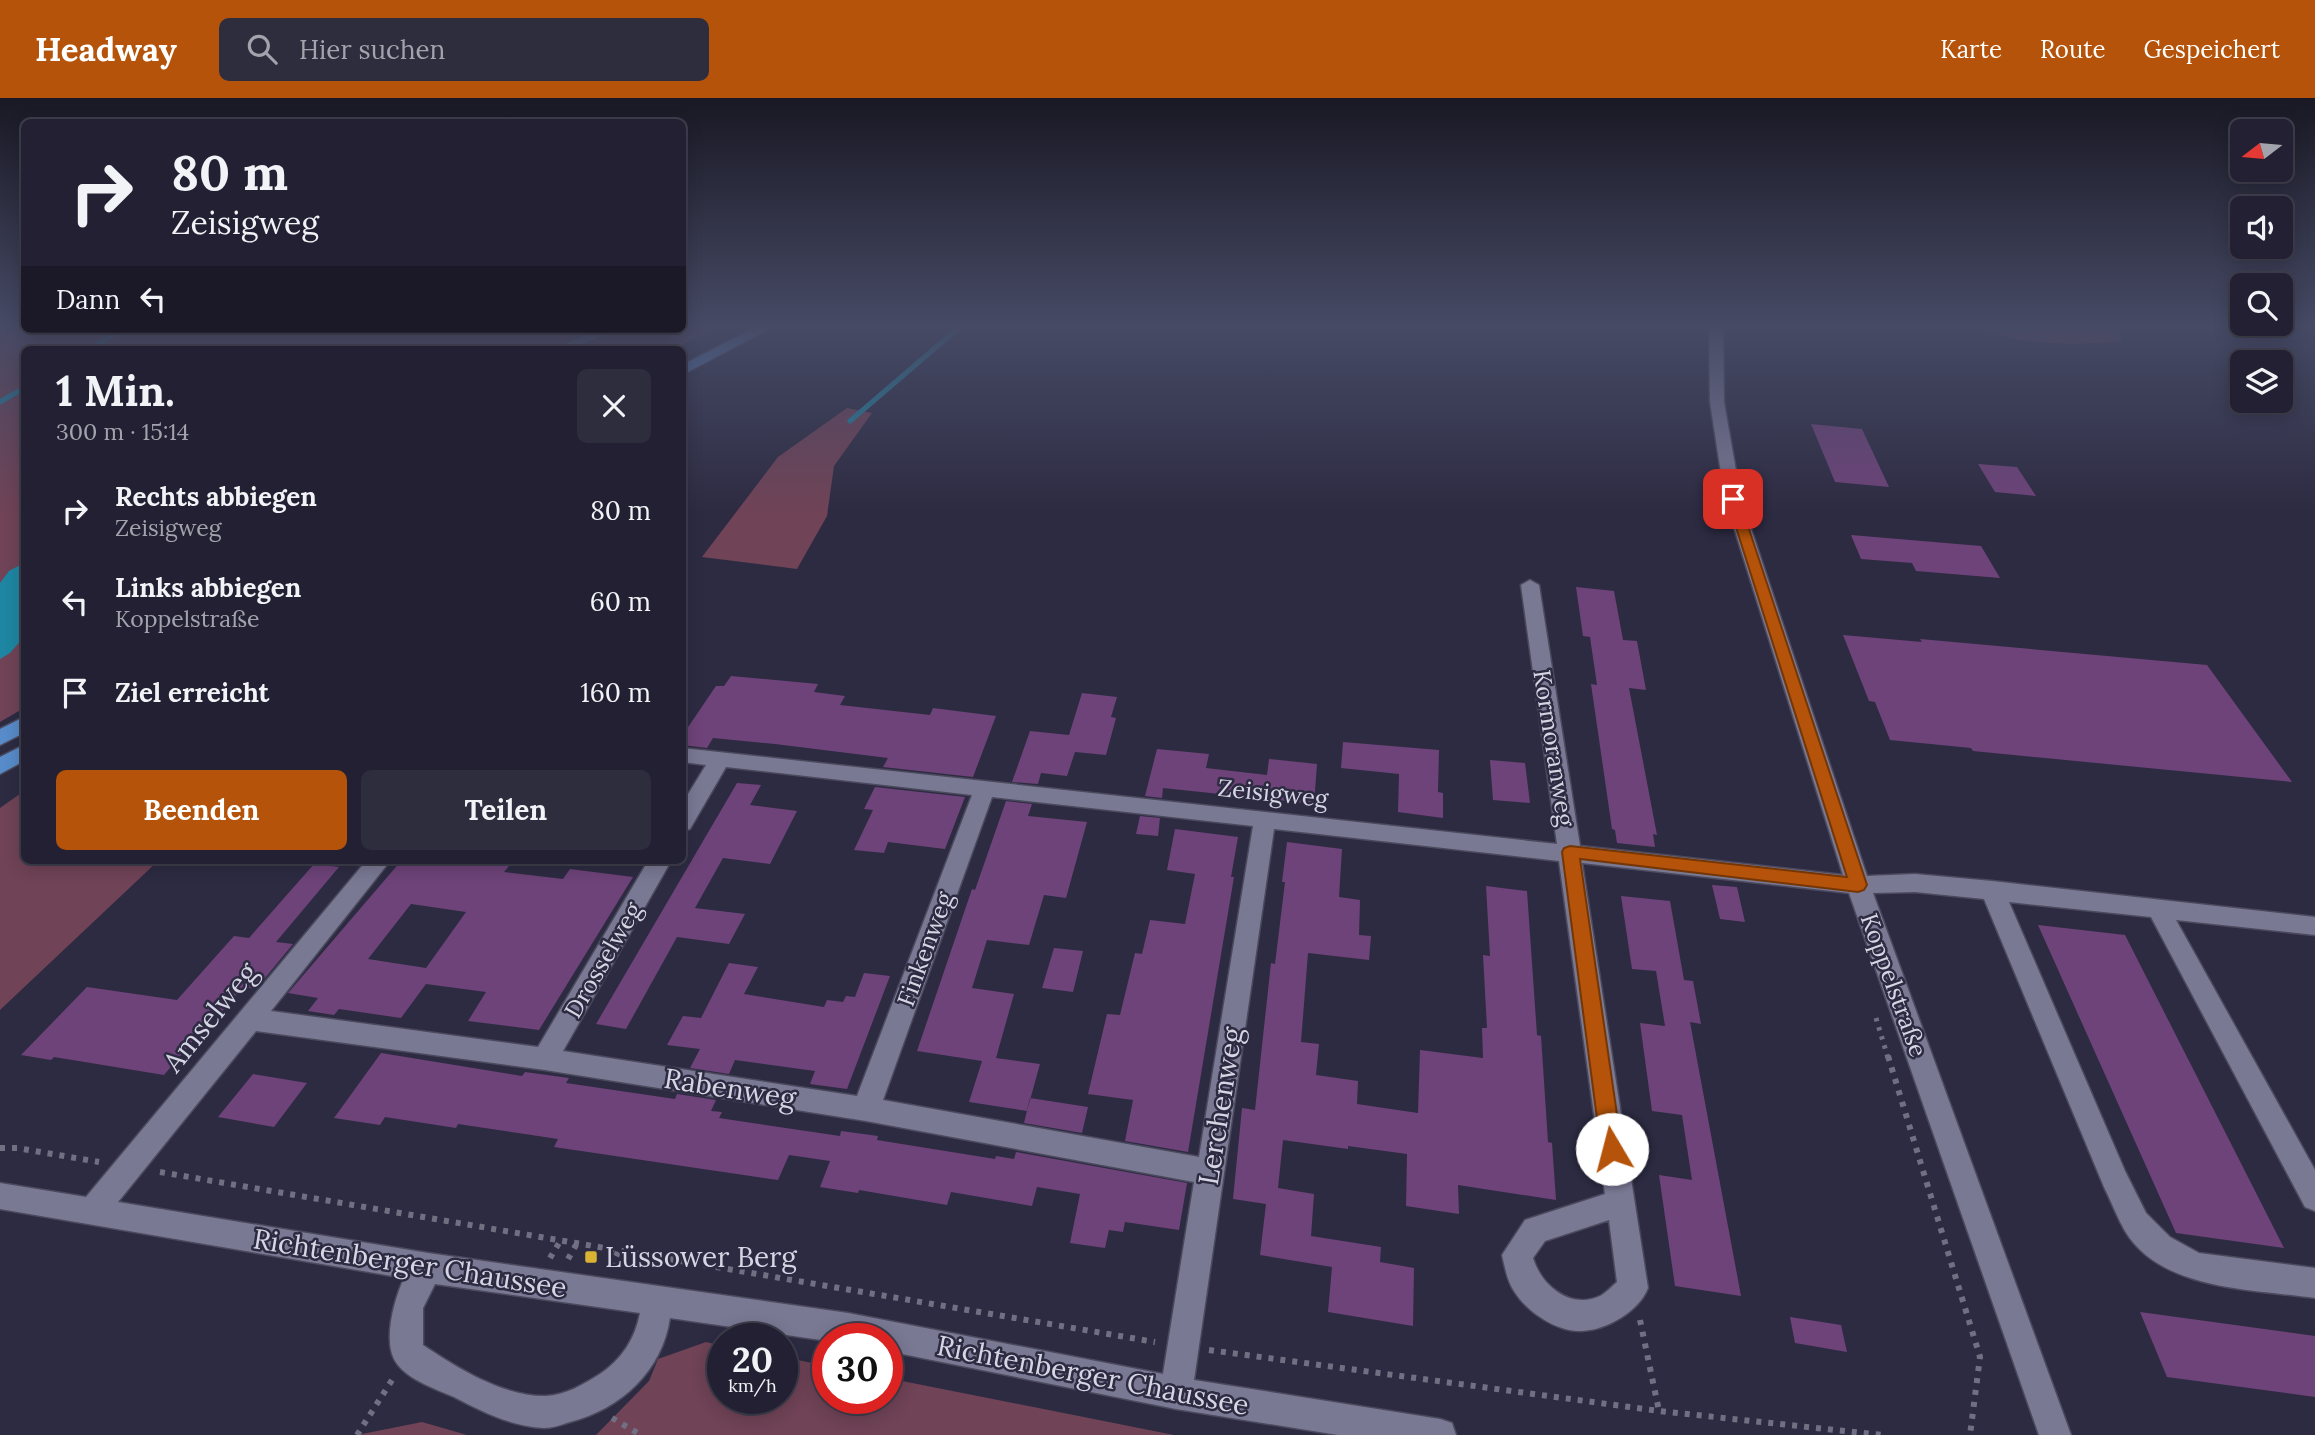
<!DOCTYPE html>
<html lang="de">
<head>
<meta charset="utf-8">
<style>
	:root { --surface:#222032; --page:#2e2d3e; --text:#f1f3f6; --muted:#a2a3ac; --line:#3f3e4d; --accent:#b45309 }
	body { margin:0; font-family:Lora,serif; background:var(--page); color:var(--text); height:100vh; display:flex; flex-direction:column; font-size:26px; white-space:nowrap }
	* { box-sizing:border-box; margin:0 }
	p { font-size:23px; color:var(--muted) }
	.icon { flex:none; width:38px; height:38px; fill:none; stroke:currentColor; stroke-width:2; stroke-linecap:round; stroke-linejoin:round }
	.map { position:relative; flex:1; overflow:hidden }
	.details { position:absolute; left:21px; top:248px; width:665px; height:518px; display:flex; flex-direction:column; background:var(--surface); border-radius:10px; box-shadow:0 4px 18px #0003,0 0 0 2px var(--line) }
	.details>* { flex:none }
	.guide { position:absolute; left:21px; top:21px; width:665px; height:214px; border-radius:10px; box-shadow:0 4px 18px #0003,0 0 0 2px var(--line); background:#222032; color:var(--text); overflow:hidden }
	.needle { width:46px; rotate:254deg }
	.controls { position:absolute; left:2230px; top:21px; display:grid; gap:14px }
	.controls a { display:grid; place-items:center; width:63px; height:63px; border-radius:10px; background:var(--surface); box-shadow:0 4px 18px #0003,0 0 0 2px var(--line); font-size:35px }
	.speed { position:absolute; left:707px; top:1225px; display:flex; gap:14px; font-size:35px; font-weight:700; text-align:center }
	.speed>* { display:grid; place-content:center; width:91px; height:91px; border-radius:50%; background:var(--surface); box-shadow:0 4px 18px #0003,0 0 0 2px var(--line); line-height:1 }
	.speed small { font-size:18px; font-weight:400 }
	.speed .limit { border:10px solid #d22; background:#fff; color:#111 }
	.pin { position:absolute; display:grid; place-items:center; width:60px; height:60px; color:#fff; margin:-30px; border-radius:14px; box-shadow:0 4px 10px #0006 }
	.me { position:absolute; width:77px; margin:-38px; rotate:352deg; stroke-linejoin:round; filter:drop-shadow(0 0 5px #0008) }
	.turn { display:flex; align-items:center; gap:24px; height:147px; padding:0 35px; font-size:32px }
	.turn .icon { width:91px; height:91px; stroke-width:2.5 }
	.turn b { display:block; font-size:49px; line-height:60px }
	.then { display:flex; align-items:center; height:66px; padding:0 35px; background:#0003; gap:14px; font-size:26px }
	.round { display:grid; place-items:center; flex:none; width:74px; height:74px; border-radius:10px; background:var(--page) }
	.head { display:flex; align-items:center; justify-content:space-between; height:119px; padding:0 35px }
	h1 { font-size:42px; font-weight:700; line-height:52px }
	.cta { display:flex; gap:14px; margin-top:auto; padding:14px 35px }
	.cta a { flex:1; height:80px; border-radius:10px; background:var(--accent); color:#fff; font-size:28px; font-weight:700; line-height:80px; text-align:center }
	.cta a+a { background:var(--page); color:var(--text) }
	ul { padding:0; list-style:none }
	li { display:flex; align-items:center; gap:21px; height:91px; padding:0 35px }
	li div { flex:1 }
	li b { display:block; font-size:26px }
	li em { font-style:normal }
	header { display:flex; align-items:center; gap:42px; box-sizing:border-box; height:98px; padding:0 35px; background:var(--accent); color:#fff }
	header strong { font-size:33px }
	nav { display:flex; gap:38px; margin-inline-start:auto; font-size:24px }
	.search { width:490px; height:63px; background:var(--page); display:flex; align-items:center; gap:18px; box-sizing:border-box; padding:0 24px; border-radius:10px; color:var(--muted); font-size:26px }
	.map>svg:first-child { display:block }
</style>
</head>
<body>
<header>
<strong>Headway</strong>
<div class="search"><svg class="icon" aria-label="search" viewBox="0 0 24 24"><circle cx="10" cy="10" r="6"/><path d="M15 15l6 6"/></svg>Hier suchen</div>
<nav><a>Karte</a><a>Route</a><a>Gespeichert</a></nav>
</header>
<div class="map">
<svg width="2315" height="1337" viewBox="0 0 2315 1337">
	<rect width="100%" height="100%" fill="#2d2b42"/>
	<!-- green -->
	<path fill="#704357" d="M0,227h24v4h658l1,-4h39l-50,25h-648v358l-24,14z
		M1965,227h149l7,4v12c-52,6 -107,3 -156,-16z
		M847,310l25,5 -38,53 -7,50 -30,53 -95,-12 76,-100z
		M24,693v70h134l-158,149v-202z
		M706,1244l17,4v52h59v-41l46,9v32h59v-20l287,57h-578l53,-54 9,-22z
		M422,1324l45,13h-110z"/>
	<!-- water -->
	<path fill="#1e86a2" d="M24,465v74l-14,16 -10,6v-76l9,-12z"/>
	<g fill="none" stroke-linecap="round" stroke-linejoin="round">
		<!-- stream -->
		<path stroke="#1e86a2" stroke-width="5" d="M88,252l35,-21
			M0,304l24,-14
			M850,323l112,-96"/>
	</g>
	<!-- building -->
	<path fill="#6e4379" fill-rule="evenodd" d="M1811,326l51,5 27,58 -54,-5z
		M1978,366l39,3 19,29 -41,-4z
		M1851,437l130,11 19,32 -84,-7 -4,-8 -51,-4z
		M1576,489l38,4 9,49 14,1 9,49 -17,-2 28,147 -4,-1 2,13 -38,-4 -2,-13 -3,-1 -21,-145 6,1 -7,-48 -7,-1z
		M1843,537l79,7 -2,-3 287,26 85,117 -319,-31 -2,-3 -81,-8 -15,-38 -6,-1z
		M731,578l87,8 -4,8 31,4 -5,9 90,10 3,-7 63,8 -23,61 -90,-10 5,-9 -113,-14 -62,-6 -6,10 -25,-3v-9l34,-50h8z
		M1082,595l35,4 -6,20 5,1 -10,37 -31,-3 -8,24 -26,-3 -3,11 -26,-2 18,-51 39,4z
		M1343,644l96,8 -1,42 5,1v25l-45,-6 1,-38 -58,-6z
		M1157,651l52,5 -3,14 61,7 2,-16 48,5 -3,40 -151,-16 -1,10 -17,-2z
		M1490,662l35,3 5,40 -37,-3z
		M737,685l24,2 -11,20 47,6 -27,53 -47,-6 -28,50 50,6 -16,30 -52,-7 -51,92 -30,-5z
		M875,689l90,10 -20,52 -57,-7 -4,11 -30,-3 19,-40 -9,-1z
		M1006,703l26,3 -4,12 59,6 -21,76 -22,-3 -15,50 -42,-5 -15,48 42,6 -18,64 44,6 -13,47 -58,-9 13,-41 -65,-10 55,-162 3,1z
		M1140,718l20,2 -2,18 -22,-2z
		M1175,731l63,8 -7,40h3l-46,275 -63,-11 8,-41 -45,-6 19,-80 13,1 15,-62 7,1 8,-34 35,4 10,-50 -28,-4z
		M1287,744l55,7 -3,48 21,3 -1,35 12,1 -2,24 -61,-7 -7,89 18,2 -3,31 42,6 -1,23 61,9 2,-63 63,8 -1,-30h5l-4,-73 7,1 -4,-70 41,5 10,144 4,1 7,106 4,1 4,57 -98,-15 1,29 -53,-8 1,-52 -59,-8v3l-65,-9 -5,48 36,6 -3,42 70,11 -1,15 34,6 -1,58 -85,-14 4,-45 -72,-12 6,-51 -33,-5 9,-91 13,2 16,-147 4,1 10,-82h-3z
		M401,763h112l-9,11 59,7 7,-10 63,8 -94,153 -71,-9 18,-29 -60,-8 -25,34 -62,-9 -5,6 -26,-4 10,-13 -30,-5zM411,806l55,8 -40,56 -58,-9z
		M314,766l25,3 -63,75 17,2 -37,45 -13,-2 -23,27h-4l-52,61 -110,-18 -3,3 -30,-5 66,-68 90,13 57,-64 15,2z
		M1712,787l25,2 8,35 -25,-3z
		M1621,798l49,5 14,79 9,1 8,43 -11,-2 51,274 -66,-10 -16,-111 33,5 -10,-65 -30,-4 -12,-88 25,3 -9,-55 -24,-2z
		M2038,827l87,10 159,313 -108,-15z
		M1054,850l29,3 -10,41 -31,-4z
		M729,865l29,4 -14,27 80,13 3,-7 16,2 3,-6 9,1 9,-24 26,3 -43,113 -37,-5 5,-13 -80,-11 -6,14 -39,-6 10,-19 -33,-4 16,-29 18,2z
		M381,955l141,23 3,-4 44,6 -3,5 109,16 2,-5 39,6 -5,11 11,1 -3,6 121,18 1,-5 37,5 -1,4 118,19 1,-3 18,3 2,-7 171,31 -8,47 -54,-8 -2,10 -14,-2 -4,18 -35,-5 10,-49 -43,-7 -5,19 -81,-14 -4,13 -88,-15 -1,3 -38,-6 10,-26 -41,-6 -11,25 -224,-33 4,-8 -100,-15 -2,4 -71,-11 -5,8 -46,-7z
		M253,976l54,9 -33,44 -56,-10z
		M1030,1000l58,9 -6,26 -58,-10z
		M2140,1214l175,24v61l-148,-20z
		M1790,1219l51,8 6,27 -52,-9z"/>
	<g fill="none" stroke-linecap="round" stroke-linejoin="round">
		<defs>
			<path id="minor" d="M1709,227h14l1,77 17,97 126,377 48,-2 77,7 323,36v18l-139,-15 139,250v41l-10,-4 -154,-290 -142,-15 116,269 21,42 24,24 29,16 116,15v30c-61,-9 -154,-7 -190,-67 -8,-14 -14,-30 -21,-44l-120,-288 -69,-7 -42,1 198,542h-32l-190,-542 -267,-30 66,425c-9,23 -41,42 -66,43 -25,1 -55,-19 -68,-40 -7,-10 -9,-24 -12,-36l23,-35 80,-26 -46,-333 -285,-32 -80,551 246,39 12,4 4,12h-118l-162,-26 -289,-58v-12l-59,2 -158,-23c-8,53 -49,91 -100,104 -9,3 -18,6 -26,6 -34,-2 -61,-16 -90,-31 -18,-8 -43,-16 -56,-32 -17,-20 -4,-65 6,-87l-404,-69v-26l86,14 280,-336h24l-119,150 267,36 110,-186h23l-108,190 294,45 115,-301 -246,-28 -36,62 -8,2v-27l24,-39 -24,-3v-14l875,96 -36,-259 9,-5 9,5 41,261 263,29 -118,-376 -15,-97zM992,699l261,29 -54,331 -316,-57zM256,933l289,39 321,51 328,61 -31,192 -315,-61 -420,-60 -310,-51zM1609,1122l8,62c-5,4 -11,11 -17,14 -30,14 -59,-11 -67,-38l12,-17zM435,1186l205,29c-5,26 -18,46 -40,61 -16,10 -34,21 -54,22 -42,1 -89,-28 -123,-51v-37z
				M598,231h18l-45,21h-19z"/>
			<path id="highway" d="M760,227h17l-95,50v-10z
				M24,619v16l-24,12v-16z
				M24,647v16l-24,13v-17z"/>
		</defs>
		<!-- minor casing -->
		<use href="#minor" stroke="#4b495d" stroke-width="3"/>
		<!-- highway casing -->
		<use href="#highway" stroke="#4b495d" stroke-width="3"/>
		<!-- path-far1 -->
		<path stroke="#717083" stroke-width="5" stroke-dasharray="3.5 6" stroke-linecap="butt" d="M1876,920l12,40"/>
		<!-- path -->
		<path stroke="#717083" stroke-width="6" stroke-dasharray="5 7" stroke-linecap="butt" d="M1888,958l92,301 -10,78
			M0,1050h17l82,14
			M160,1074l995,170
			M550,1160l9,-15
			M568,1161l8,-14
			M611,1169l7,-15
			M1640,1222l19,91
			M1209,1252l450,61 223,24
			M612,1320l29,17
			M357,1337l37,-58"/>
		<!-- minor -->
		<use href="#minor" fill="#7a7994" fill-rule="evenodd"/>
		<!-- highway -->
		<use href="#highway" fill="#578bc9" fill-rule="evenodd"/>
	</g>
	<!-- sky -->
	<linearGradient id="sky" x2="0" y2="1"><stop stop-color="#191824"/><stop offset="0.55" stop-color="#464a65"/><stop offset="1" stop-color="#464a65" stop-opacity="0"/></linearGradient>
	<rect width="2315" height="414" fill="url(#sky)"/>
	<!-- route -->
	<path fill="#b45309" stroke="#753606" stroke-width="2" d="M1733,397l6,4 128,386 -3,5 -6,2 -278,-33 42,290 -3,6 -7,3 -8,-3 -3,-6 -39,-297 2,-4 6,-2 277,31 -120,-378z"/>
	<!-- markers -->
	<rect fill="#dab333" stroke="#2d2b42" stroke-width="2.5" x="584" y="1152" width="14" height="14" rx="3.5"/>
	<g text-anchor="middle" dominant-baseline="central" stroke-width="5" stroke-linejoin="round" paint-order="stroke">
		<!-- street labels -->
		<g font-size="24" fill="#d6d5e4" stroke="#2d2b42">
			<text transform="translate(1554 650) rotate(81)">Kormoranweg</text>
			<text transform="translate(1273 695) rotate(6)">Zeisigweg</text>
			<text transform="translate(925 851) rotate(-70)">Finkenweg</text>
			<text transform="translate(603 862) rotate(-60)">Drosselweg</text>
			<text transform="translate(1894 887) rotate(70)">Koppelstraße</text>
		</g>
		<!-- near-street labels -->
		<g font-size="28" fill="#d6d5e4" stroke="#2d2b42">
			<text transform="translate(210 919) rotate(-51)">Amselweg</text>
			<text transform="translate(730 990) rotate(9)">Rabenweg</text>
			<text transform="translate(1220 1008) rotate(-81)">Lerchenweg</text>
			<text transform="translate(410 1165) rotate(9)">Richtenberger Chaussee</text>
			<text transform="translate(1093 1277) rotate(11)">Richtenberger Chaussee</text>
		</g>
		<!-- near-poi labels -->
		<g font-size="28" fill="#d6d5e4" stroke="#2d2b42" text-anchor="start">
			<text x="605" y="1159">Lüssower Berg</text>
		</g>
	</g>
</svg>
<div class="controls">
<a><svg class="needle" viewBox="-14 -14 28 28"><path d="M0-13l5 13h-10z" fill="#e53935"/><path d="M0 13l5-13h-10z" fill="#a2a3ac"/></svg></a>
<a><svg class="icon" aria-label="sound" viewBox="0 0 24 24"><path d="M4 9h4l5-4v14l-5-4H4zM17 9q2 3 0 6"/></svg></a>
<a><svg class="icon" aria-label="search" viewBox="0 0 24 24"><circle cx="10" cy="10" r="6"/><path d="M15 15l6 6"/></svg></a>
<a><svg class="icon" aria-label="layers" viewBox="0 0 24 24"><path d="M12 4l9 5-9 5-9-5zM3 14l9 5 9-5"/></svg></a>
</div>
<div class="speed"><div>20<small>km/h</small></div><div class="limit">30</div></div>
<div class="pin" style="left:1733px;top:401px;background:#d93025"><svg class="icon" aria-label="arrive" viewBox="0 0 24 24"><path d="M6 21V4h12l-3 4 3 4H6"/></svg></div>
<svg class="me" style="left:1612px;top:1051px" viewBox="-20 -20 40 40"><circle r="19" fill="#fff"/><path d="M0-13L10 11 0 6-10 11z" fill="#b45309"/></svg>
<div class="guide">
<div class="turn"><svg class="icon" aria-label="right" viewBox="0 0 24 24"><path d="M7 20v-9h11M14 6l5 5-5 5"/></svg><div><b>80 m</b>Zeisigweg</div></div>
<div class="then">Dann<svg class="icon" aria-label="left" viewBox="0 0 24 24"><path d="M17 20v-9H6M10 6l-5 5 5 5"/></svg></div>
</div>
<section class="details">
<div class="head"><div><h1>1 Min.</h1><p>300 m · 15:14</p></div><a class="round"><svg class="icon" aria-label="close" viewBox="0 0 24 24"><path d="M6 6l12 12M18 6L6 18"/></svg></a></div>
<ul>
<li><svg class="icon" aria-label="right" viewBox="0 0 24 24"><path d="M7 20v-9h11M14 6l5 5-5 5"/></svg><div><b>Rechts abbiegen</b><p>Zeisigweg</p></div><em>80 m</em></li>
<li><svg class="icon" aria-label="left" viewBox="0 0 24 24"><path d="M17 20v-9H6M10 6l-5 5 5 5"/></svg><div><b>Links abbiegen</b><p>Koppelstraße</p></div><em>60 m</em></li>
<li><svg class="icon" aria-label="arrive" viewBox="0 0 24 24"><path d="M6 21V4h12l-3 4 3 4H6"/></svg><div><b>Ziel erreicht</b></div><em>160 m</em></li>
</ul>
<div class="cta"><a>Beenden</a><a>Teilen</a></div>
</section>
</div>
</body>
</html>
